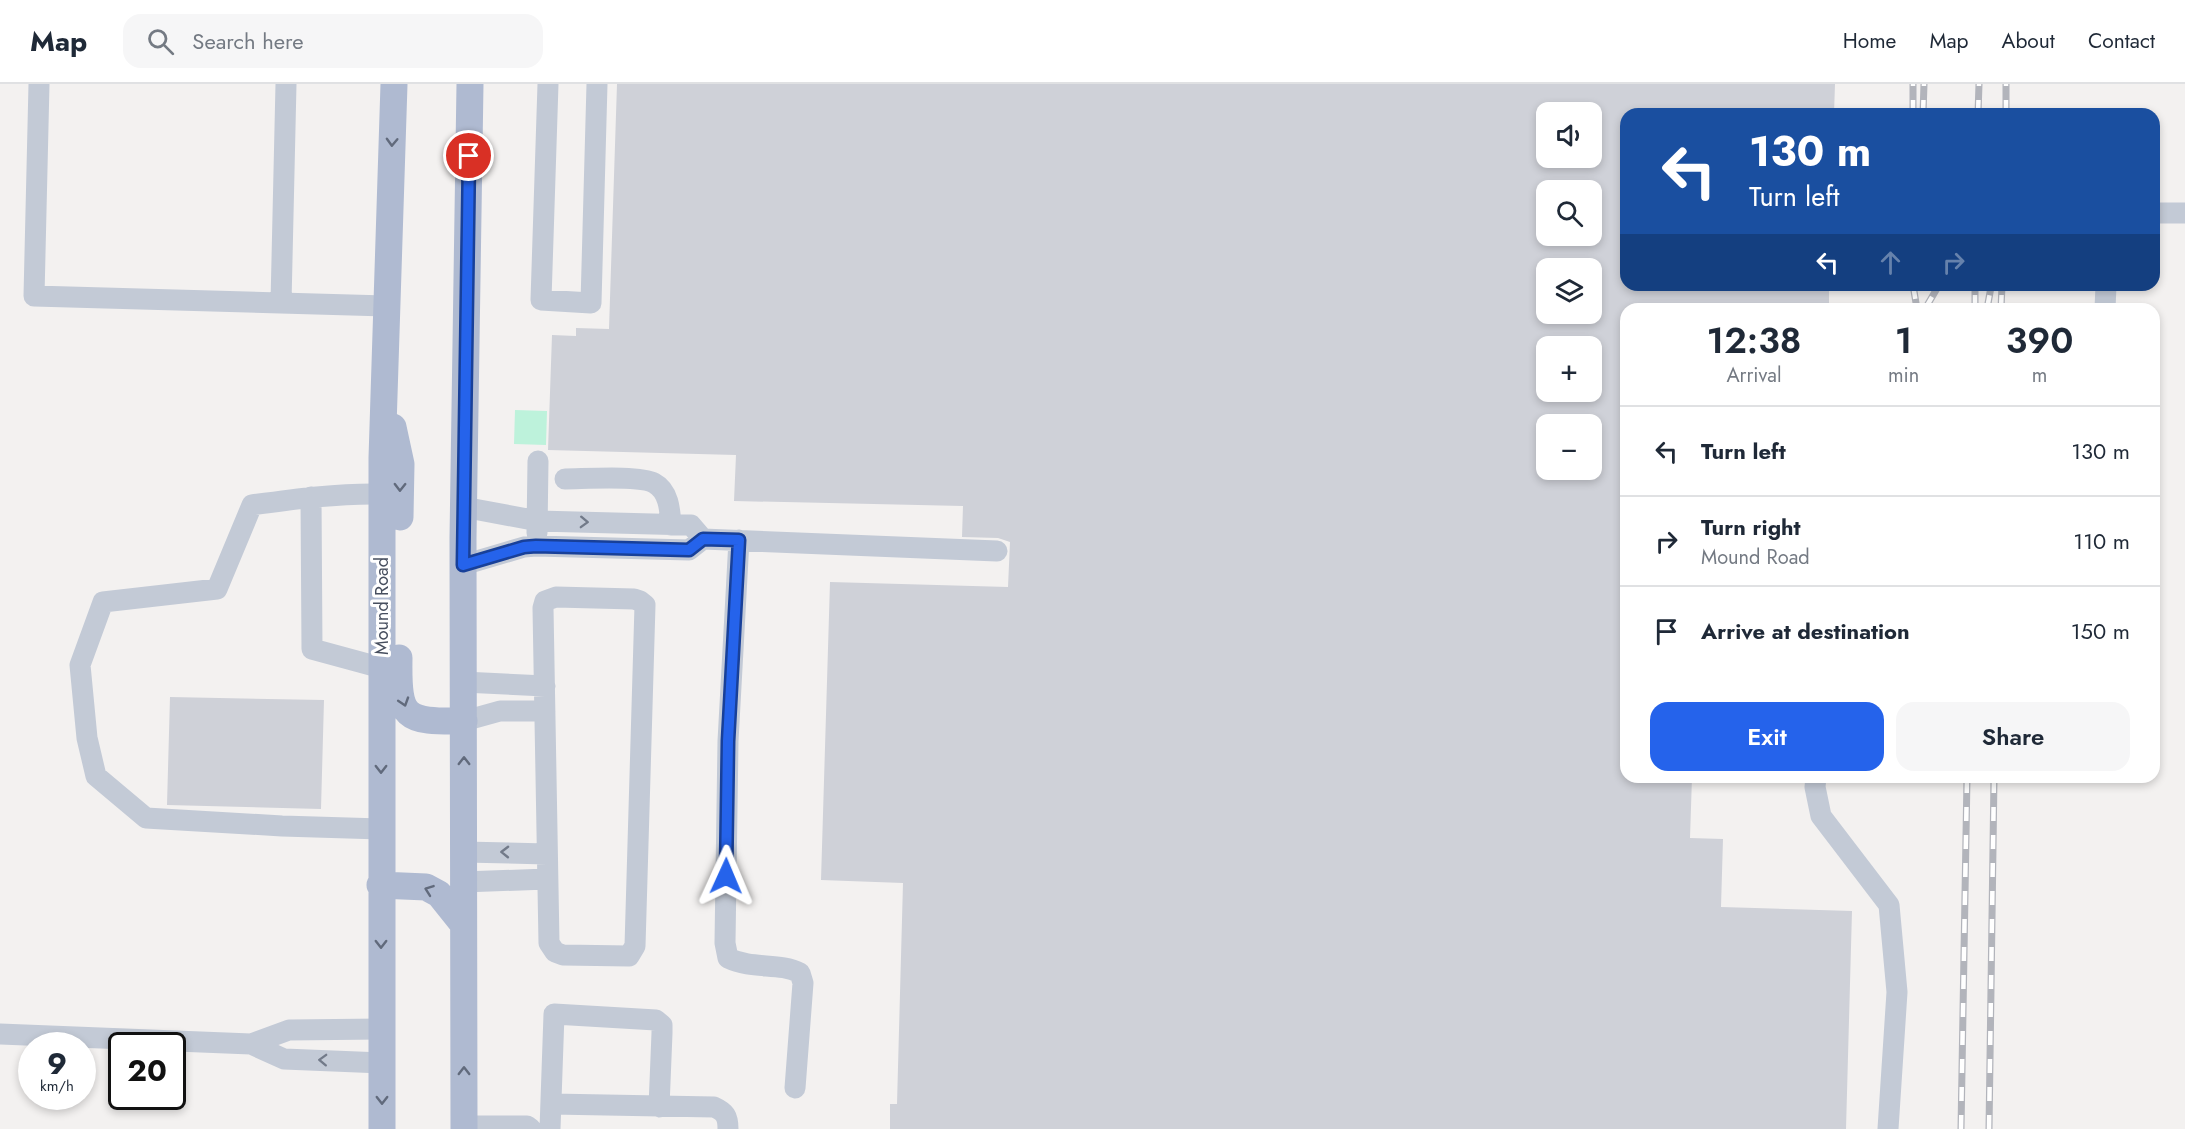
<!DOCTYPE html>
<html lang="en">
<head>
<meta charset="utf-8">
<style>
	:root { --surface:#fff; --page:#f6f6f7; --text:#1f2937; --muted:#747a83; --line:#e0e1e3; --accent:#2563eb }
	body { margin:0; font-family:Jost,sans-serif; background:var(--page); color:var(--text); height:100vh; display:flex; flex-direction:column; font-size:22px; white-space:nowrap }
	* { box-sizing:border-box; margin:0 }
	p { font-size:20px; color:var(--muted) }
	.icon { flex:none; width:33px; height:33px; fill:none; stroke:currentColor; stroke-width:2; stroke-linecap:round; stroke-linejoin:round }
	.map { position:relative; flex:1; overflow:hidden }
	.side { position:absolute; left:1620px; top:219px; width:540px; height:480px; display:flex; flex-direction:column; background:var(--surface); border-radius:18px; box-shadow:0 3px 9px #0003 }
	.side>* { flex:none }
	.banner { position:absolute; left:1620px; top:24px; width:540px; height:183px; border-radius:18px; box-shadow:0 3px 9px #0003; background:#1a4fa0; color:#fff; overflow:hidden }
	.tools { position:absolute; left:1536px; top:18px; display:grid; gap:12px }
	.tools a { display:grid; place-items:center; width:66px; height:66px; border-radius:12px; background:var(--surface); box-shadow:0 3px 9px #0003; font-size:30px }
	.speed { position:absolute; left:18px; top:948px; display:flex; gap:12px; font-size:30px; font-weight:700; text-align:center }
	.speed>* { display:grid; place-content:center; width:78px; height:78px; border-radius:50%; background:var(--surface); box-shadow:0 3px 9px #0003; line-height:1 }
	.speed small { font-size:15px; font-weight:400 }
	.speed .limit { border:3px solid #111; border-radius:9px; background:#fff; color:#111 }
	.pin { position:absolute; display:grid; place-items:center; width:51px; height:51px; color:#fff; margin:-26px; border:3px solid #fff; border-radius:50%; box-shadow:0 2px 6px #0007 }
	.me { position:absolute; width:66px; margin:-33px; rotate:1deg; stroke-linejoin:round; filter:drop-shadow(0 0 4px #0008) }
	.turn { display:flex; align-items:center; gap:21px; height:126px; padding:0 30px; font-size:27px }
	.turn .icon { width:78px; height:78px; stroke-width:2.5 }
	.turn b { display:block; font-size:42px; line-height:51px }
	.lanes { display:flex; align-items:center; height:57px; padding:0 30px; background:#0003; justify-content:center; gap:30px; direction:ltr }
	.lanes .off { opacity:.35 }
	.eta { display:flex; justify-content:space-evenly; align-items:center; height:102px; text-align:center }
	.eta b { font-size:36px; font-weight:600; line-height:42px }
	.cta { display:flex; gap:12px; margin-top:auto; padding:12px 30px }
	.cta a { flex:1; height:69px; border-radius:18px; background:var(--accent); color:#fff; font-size:24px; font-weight:600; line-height:69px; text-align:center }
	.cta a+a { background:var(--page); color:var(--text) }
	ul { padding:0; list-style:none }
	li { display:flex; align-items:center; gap:18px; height:90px; padding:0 30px; border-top:2px solid var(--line) }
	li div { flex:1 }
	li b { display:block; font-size:22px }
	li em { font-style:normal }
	header { display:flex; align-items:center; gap:36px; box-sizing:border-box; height:84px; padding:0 30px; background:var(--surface); border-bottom:2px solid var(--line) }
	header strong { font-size:28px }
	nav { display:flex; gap:33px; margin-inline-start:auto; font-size:21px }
	.search { width:420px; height:54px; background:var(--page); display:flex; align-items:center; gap:15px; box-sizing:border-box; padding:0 21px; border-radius:18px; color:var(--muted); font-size:22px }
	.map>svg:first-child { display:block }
</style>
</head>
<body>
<header>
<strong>Map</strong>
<div class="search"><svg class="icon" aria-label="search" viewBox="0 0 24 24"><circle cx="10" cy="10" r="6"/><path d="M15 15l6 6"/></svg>Search here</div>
<nav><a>Home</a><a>Map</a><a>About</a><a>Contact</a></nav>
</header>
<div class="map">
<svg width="2185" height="1045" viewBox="0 0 2185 1045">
	<rect width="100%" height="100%" fill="#f3f1f0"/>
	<!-- green -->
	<path fill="#bdf2db" d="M515,326l32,1 -1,34 -32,-1z"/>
	<!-- building -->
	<path fill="#cfd1d8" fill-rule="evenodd" d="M617,0h1218l-1,30h-208v171h203v24h-203v468h66l-2,61 33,1 -2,68 131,4 -6,218h-956v-25h7l6,-221 -82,-3 9,-298 178,5 2,-45 -12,-4 -36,-1 1,-31 -229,-5 2,-46 -188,-5 4,-115 24,1v-8l33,1zM1546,28h46v46h-46zM1546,106h46v46h-46zM1546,184h46v46h-46zM1546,262h46v46h-46zM1546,340h46v46h-46z
		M170,613l154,3 -3,109 -154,-4z"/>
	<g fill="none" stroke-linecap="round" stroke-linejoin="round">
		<!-- minor -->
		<path stroke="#c3cad6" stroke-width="21" d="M39,0l-5,212 352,10
			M548,0l-7,216 50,3 6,-219
			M2154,129h31
			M281,219l5,-219
			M2105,225l1,-24
			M565,395c19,0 74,-4 89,4 15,8 16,27 17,42
			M311,413l1,152 70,19
			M463,423l75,14 153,4 12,14
			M537,449l1,-72
			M739,456l-11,201 -3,202 3,15c25,12 51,4 72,15l3,10 -8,105
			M463,481l61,-18 12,-1 153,4 14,-11 294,12
			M556,513l78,2 6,2 5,4 -10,341 -6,10 -66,-1 -8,-3 -6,-9 -6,-335 2,-7z
			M463,598l82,4
			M464,637l36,-10h45
			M1816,693l-1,10 6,29 68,89 8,87 -9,137
			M381,745l-99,-3 -136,-8 -50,-42 -9,-38 -7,-73 23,-63 114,-13 35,-84c43,-6 87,-12 130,-11
			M463,768l84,2
			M463,798l84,-3
			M0,950l251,10 33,15 98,4
			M251,960l38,-14 92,-1
			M552,1020l162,3c11,5 14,9 14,22
			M464,1042h63l4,3
			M550,1045l4,-115 102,6 6,5v8l-3,74"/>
		<!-- major -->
		<path stroke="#afbad1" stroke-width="27" d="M393,343l8,37 -1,53
			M399,574c-1,61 5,64 65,63
			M380,801l46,2 13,7 24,30
			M382,1045v-671l12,-374
			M464,1045l-1,-591 7,-454"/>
		<defs>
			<path id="rail" d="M1913,30v-30
				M1923,30l1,-30
				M1978,30l1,-30
				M2006,30v-30
				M1913,201l4,24
				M1925,225l14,-24
				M1975,225v-24
				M1987,225l4,-22
				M2001,225l1,-24
				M1961,1045l6,-352
				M1989,1045l5,-352"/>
		</defs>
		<!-- rail casing -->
		<use href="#rail" stroke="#b2b4bb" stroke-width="7"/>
		<!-- rail -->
		<use href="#rail" stroke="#fff" stroke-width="4.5" stroke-dasharray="14" stroke-linecap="butt"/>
	</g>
	<!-- one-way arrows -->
	<defs><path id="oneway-chevron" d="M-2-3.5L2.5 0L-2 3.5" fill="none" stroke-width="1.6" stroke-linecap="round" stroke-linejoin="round" transform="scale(1.5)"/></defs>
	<g stroke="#616a7c">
		<use href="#oneway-chevron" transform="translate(392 58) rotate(92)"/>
		<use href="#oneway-chevron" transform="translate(400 403) rotate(91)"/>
		<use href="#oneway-chevron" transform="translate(404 618) rotate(72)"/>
		<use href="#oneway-chevron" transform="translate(464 677) rotate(-90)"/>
		<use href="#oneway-chevron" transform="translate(381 685) rotate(90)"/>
		<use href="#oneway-chevron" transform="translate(429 806) rotate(-160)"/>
		<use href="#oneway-chevron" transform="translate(381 860) rotate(90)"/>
		<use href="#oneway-chevron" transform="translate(464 987) rotate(-90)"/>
		<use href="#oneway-chevron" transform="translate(382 1016) rotate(90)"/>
	</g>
	<g stroke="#727a89">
		<use href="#oneway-chevron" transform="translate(584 438) rotate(2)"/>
		<use href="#oneway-chevron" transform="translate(505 768) rotate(-179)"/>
		<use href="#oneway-chevron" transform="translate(323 976) rotate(-178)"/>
	</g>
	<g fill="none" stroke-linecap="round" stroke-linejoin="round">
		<defs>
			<path id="route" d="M469,72l-6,409 61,-18 12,-1 153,4 14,-11 36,1 -11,201 -2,135"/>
		</defs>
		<!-- route casing -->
		<use href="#route" stroke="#184099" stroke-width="15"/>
		<!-- route -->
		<use href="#route" stroke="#2563eb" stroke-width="10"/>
	</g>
	<g text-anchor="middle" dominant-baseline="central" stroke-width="6" stroke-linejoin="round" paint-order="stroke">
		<!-- street labels -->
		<g font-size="18" fill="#474f5f" stroke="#fff">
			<text transform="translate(382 522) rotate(-90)">Mound Road</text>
		</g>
	</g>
</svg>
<div class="tools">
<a><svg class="icon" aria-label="sound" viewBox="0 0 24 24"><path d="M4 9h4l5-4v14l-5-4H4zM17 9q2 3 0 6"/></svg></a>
<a><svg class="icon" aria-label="search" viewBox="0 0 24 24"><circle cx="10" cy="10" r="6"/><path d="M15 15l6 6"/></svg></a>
<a><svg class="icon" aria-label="layers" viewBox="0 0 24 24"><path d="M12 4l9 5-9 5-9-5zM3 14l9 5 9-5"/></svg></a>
<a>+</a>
<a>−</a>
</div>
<div class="speed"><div>9<small>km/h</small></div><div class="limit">20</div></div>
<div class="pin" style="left:469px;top:72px;background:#d93025"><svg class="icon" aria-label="arrive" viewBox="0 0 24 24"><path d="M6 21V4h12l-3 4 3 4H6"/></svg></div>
<svg class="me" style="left:726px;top:792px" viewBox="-20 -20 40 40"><path d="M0-17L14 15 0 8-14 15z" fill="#2563eb" stroke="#fff" stroke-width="4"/></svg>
<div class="banner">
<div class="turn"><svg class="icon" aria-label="left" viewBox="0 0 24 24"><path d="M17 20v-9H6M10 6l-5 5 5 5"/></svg><div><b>130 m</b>Turn left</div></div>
<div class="lanes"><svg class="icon" aria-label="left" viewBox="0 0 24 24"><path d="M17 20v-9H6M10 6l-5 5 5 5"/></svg><svg class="icon off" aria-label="ahead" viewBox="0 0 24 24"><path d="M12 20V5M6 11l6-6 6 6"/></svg><svg class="icon off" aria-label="right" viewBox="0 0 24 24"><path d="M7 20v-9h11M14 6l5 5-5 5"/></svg></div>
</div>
<section class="side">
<div class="eta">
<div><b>12:38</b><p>Arrival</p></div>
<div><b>1</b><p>min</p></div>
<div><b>390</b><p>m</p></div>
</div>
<ul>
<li><svg class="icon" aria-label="left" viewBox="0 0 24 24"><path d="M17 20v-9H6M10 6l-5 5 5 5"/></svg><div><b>Turn left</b></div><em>130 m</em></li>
<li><svg class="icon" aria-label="right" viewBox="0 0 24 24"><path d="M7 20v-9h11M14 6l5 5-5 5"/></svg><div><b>Turn right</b><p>Mound Road</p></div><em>110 m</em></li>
<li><svg class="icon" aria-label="arrive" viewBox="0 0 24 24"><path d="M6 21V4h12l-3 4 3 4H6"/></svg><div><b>Arrive at destination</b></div><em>150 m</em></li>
</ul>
<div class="cta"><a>Exit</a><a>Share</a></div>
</section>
</div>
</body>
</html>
